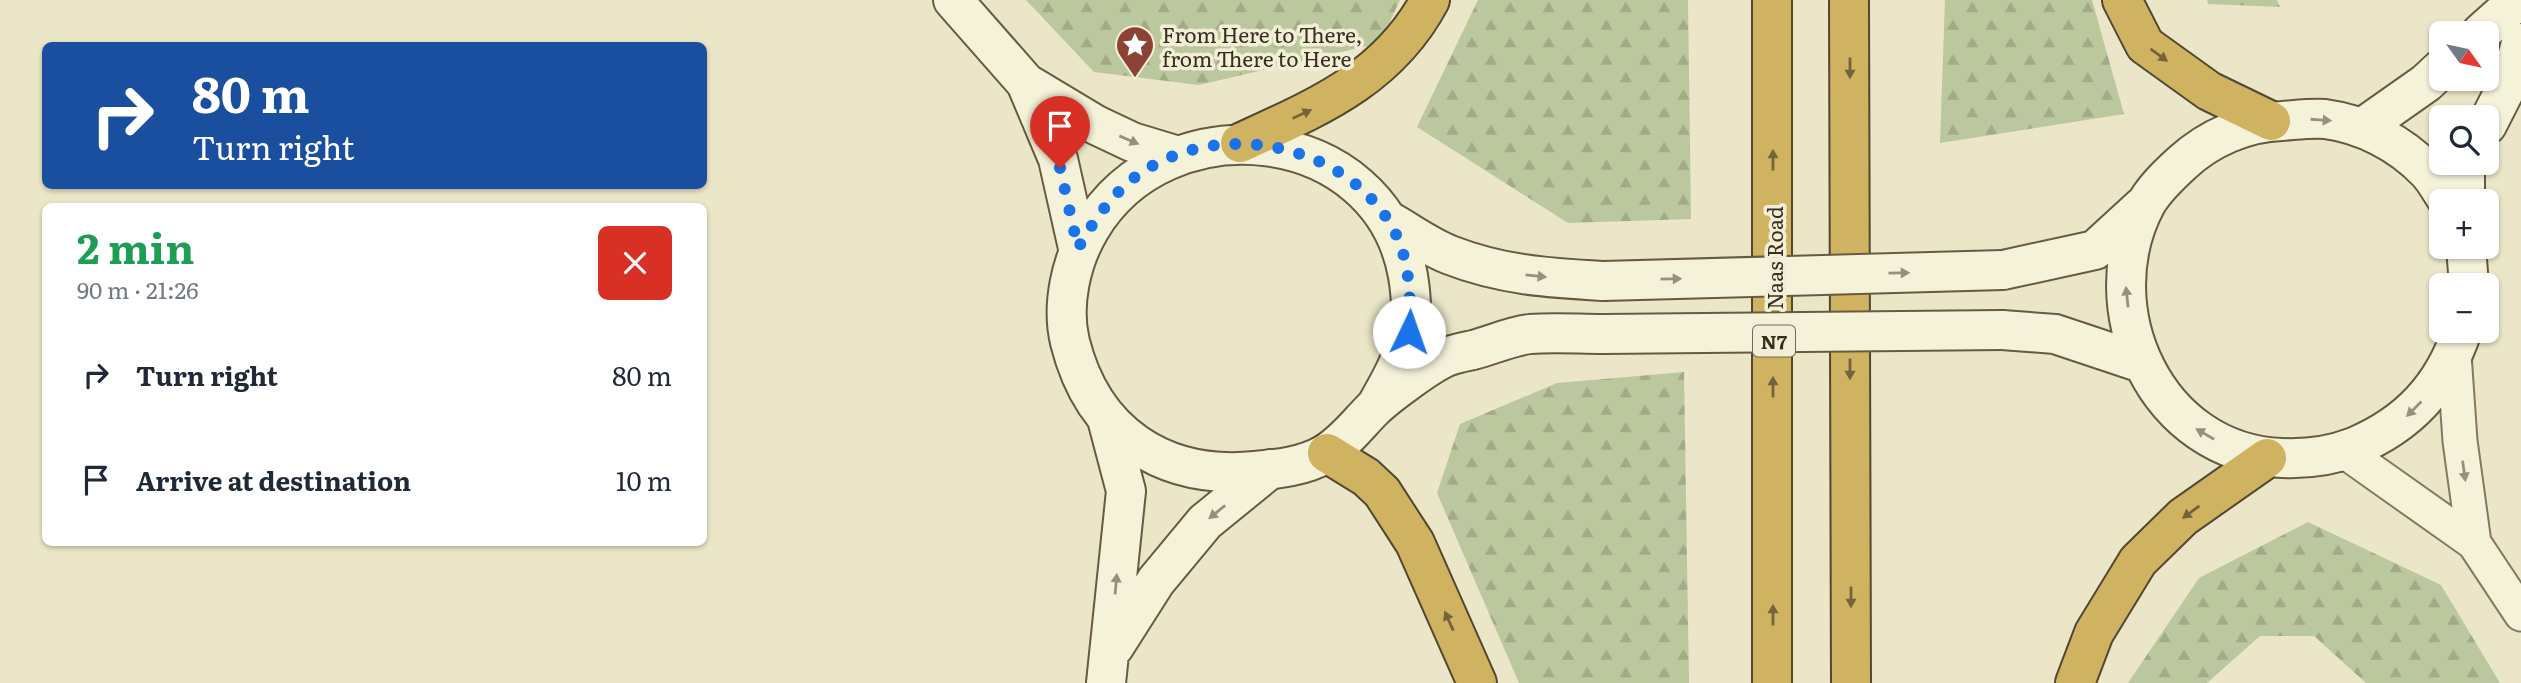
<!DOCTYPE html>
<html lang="en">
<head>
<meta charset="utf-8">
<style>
	:root { --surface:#fff; --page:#f6f6f7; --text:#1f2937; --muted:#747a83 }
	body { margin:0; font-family:Literata,serif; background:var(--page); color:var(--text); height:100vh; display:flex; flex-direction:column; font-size:26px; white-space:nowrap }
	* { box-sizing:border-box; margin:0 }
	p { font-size:23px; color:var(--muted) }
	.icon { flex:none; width:38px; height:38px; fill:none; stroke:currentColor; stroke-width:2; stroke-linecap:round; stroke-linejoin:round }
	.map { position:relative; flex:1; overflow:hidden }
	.drawer { position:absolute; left:42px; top:203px; width:665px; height:343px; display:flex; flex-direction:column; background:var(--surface); border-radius:10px; box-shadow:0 2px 5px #0004 }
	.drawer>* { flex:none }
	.hud { position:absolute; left:42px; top:42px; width:665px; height:147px; border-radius:10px; box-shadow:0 2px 5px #0004; background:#1a4fa0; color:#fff; overflow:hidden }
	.needle { width:46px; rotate:123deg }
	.tools { position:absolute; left:2429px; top:21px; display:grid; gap:14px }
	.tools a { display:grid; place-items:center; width:70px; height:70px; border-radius:10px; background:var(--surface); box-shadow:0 2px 5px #0004; font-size:35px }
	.pin { position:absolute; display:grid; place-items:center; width:60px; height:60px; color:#fff; margin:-72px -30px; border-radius:50% 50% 50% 0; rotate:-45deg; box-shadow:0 0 7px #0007 }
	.pin .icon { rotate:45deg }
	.me { position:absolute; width:77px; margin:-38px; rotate:3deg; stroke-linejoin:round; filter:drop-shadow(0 0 5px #0008) }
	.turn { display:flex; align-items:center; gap:24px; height:147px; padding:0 35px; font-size:32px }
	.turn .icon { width:91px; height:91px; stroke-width:2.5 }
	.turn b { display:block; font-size:49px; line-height:60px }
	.round { display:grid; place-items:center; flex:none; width:74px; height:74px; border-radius:10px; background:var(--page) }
	.summary { display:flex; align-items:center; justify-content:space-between; height:119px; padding:0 35px }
	h1 { font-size:42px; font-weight:700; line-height:52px; color:#1e9e55 }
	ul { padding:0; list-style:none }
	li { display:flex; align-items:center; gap:21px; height:105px; padding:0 35px }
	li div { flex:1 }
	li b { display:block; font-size:26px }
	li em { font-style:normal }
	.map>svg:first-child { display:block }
</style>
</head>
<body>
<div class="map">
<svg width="2521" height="683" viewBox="0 0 2521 683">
	<defs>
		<pattern id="forest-firs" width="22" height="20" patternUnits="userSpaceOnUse" patternTransform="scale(1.75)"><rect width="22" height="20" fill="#bbc79c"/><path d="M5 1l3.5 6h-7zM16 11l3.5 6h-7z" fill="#a1ab86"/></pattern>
	</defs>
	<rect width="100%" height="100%" fill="#eae6c7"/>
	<!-- forest -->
	<path fill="url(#forest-firs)" d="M1026,0h374l-20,43 -181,42 -105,-13z
		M1478,0h210l3,219 -123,4 -151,-96z
		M1945,0h147l32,114 -184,29z
		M2207,0h70l3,7 -72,-3z
		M1684,372l5,311h-170l-82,-190 23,-69 97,-41z
		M2308,522l133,63 59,98h-134l-52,-47h-54l-53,47h-79l71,-105z"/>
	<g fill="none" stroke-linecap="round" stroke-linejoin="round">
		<defs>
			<path id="street" d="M2454,354l6,87 14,102
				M2344,451l130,92 47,71"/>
			<path id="secondary" d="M953,0l73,83 70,42 36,17 43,13
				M2481,33l37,-33
				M1026,83l32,76 20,89
				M2487,125l25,-49 9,-33
				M2362,128l64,-45 15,-14
				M2448,201c-7,-10 -13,-22 -21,-30 -27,-28 -64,-47 -102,-52 -14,-1 -29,1 -43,2 -36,1 -73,17 -100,42 -12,11 -26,24 -35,39 -58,106 10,252 135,256 25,1 49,-2 72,-11 55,-23 89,-60 108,-116
				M2465,201v-34l3,-4
				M1389,221c20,11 40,26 61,34 51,20 99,23 153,26
				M2466,247l3,38
				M2003,270l92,-20 48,-44
				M2002,330l53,4 87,29
				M1376,406c13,-23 26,-45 32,-71 5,-19 3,-41 0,-59 -27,-154 -242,-176 -318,-47 -19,32 -29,76 -20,113 23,92 93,138 185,129 23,-2 50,-5 70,-17 19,-11 33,-30 48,-45 13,-13 53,-42 69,-50 9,-5 21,-7 31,-9 19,-5 39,-14 57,-16 24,-2 49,0 73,0
				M1114,647l42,-66 49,-59 65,-53
				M1106,683l20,-192 -19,-72"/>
			<path id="highway" d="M1772,0v683
				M1849,0l2,683
				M2122,0l23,45 64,46 62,30
				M1240,143c78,-36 148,-64 190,-143
				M1327,453l39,24 16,15 33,51 62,140
				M2075,683l19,-50 44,-72 45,-44 84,-59"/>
		</defs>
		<!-- street casing -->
		<use href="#street" stroke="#84795e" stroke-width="37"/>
		<!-- secondary casing -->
		<use href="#secondary" stroke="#665a41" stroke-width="42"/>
		<!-- highway casing -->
		<use href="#highway" stroke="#524732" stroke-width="42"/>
		<!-- street -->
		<use href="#street" stroke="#f5f2da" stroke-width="33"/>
		<!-- secondary -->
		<use href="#secondary" stroke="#f5f2da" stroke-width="38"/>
		<!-- highway -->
		<use href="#highway" stroke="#d0b361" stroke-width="38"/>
		<defs>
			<path id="secondary-bridge" d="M1603,281l400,-11
				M1603,334l399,-4"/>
		</defs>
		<!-- secondary-bridge casing -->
		<use href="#secondary-bridge" stroke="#665a41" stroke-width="42" stroke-linecap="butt"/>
		<!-- secondary-bridge -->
		<use href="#secondary-bridge" stroke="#f5f2da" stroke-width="38"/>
	</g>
	<!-- one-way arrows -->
	<defs><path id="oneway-solid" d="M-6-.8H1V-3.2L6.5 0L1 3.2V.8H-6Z" transform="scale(1.75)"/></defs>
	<g fill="#74643b">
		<use href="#oneway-solid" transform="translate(2159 55) rotate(36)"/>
		<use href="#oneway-solid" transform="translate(1850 68) rotate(90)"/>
		<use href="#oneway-solid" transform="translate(1302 114) rotate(-25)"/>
		<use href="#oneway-solid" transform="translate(1773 160) rotate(-90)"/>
		<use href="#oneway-solid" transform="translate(1850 369) rotate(90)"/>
		<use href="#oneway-solid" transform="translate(1773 387) rotate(-90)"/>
		<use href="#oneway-solid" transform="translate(2191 512) rotate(144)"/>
		<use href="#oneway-solid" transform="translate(1851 597) rotate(90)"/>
		<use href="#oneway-solid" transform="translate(1773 615) rotate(-90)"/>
		<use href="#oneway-solid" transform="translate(1449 621) rotate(-114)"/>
	</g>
	<g fill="#96907e">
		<use href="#oneway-solid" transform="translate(2321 120) rotate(4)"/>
		<use href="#oneway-solid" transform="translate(1129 140) rotate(23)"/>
		<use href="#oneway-solid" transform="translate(1899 273) rotate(-1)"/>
		<use href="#oneway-solid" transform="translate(1536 276) rotate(6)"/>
		<use href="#oneway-solid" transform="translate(1671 279) rotate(-1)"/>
		<use href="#oneway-solid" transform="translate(2127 297) rotate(-96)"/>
		<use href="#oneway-solid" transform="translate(2414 409) rotate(135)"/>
		<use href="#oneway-solid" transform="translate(2205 434) rotate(-150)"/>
		<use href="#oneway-solid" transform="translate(2464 471) rotate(82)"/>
		<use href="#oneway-solid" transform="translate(1217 512) rotate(141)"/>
		<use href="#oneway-solid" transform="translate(1116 584) rotate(-85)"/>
	</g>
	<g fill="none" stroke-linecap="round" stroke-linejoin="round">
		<!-- route -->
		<path stroke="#1a73e8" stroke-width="12" stroke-dasharray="0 21.6" d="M1060,168l18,80c16,-27 31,-50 56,-70 77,-59 201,-39 254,42 22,34 23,73 21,112"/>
	</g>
	<!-- icons -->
	<defs>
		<symbol id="sight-pin" viewBox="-11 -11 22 30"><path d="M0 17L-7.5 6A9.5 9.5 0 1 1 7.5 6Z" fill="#8d4334" stroke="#f2efd6"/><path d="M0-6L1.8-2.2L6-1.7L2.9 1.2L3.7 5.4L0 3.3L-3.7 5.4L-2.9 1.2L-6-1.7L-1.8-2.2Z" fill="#fff"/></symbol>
	</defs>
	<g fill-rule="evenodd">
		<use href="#sight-pin" x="1113" y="23" width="44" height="60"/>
	</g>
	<g text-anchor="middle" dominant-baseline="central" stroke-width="7" stroke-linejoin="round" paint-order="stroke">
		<!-- shield labels -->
		<rect fill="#f2efd6" stroke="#6e6957" stroke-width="2" x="1753" y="325.5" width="42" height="31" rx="5"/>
		<g font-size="19" font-weight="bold" fill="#362f21">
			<text x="1774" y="341">N7</text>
		</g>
		<!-- poi labels -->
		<g font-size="21" fill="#362f21" stroke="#f2efd6" text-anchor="start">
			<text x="1162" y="33">From Here to There,<tspan x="1162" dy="24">from There to Here</tspan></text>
		</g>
		<!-- street labels -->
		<g font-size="21" fill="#362f21" stroke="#f2efd6">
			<text transform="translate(1773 258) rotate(-90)">Naas Road</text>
		</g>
	</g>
</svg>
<div class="tools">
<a><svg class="needle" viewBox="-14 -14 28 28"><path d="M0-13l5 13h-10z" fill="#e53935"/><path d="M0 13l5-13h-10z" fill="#747a83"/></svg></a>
<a><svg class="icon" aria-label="search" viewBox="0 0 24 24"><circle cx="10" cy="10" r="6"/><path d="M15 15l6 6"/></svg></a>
<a>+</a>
<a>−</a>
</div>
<div class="pin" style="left:1060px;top:168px;background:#d93025"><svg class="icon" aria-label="arrive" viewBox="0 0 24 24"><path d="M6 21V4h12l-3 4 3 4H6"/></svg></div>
<svg class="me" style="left:1409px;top:332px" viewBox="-20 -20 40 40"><circle r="19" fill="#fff"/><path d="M0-13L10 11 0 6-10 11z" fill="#1a73e8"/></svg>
<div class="hud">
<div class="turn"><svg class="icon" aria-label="right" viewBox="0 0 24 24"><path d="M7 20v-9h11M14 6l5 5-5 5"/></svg><div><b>80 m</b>Turn right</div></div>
</div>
<section class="drawer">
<div class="summary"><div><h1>2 min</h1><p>90 m · 21:26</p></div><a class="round" style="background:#d93025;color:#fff"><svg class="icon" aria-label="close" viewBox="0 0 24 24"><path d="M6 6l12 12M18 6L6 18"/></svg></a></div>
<ul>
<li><svg class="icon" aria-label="right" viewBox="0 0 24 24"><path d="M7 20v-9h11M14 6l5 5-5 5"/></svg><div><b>Turn right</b></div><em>80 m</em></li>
<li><svg class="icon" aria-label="arrive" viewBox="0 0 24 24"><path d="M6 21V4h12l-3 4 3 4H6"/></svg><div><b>Arrive at destination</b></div><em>10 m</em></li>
</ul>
</section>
</div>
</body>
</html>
